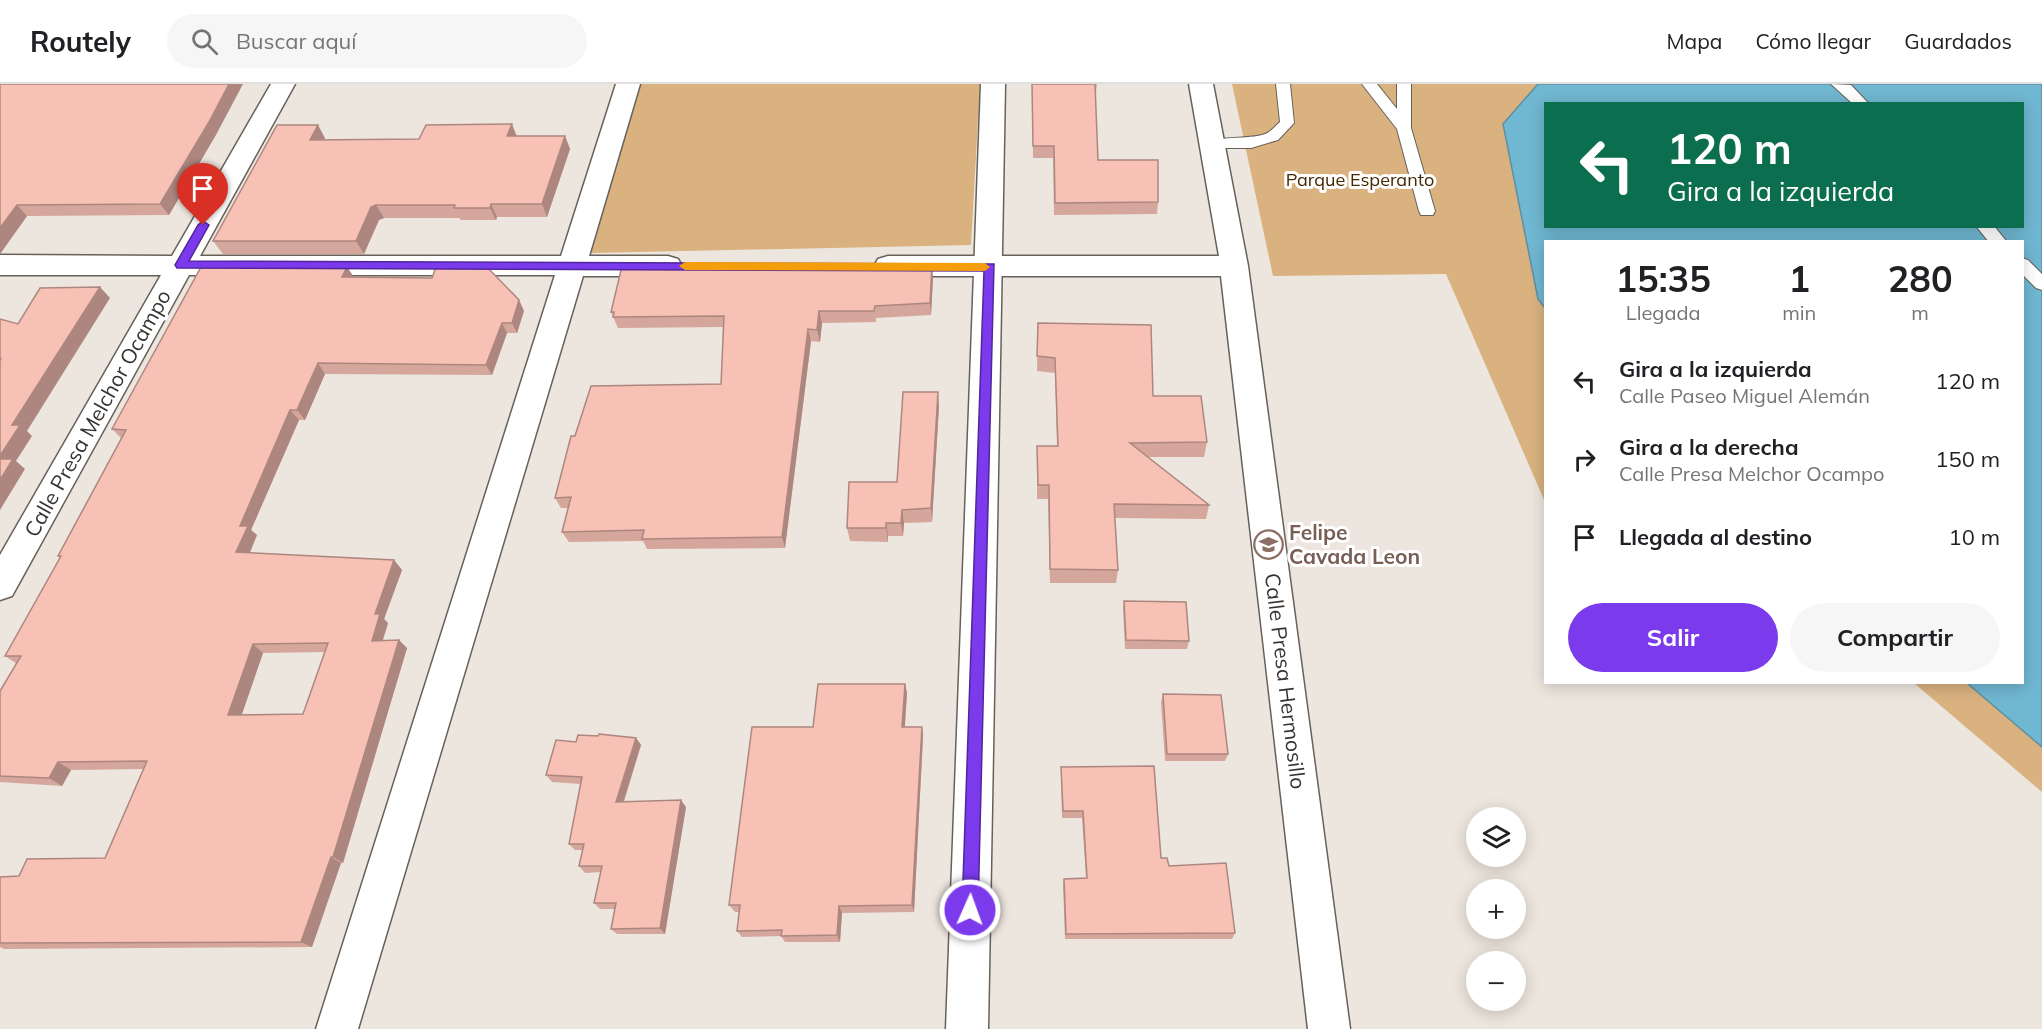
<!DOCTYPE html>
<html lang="es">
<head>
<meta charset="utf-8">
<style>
	:root { --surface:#fff; --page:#f6f6f6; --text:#202124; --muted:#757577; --line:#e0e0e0; --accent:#7c3aed }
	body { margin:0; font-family:Mulish,sans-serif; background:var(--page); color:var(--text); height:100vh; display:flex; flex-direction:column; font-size:22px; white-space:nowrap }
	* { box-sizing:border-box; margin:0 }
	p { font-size:20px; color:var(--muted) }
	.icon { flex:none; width:33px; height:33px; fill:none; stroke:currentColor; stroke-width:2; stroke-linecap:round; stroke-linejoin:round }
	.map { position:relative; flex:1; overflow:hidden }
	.sheet { position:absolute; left:1544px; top:156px; width:480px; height:444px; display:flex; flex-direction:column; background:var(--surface); border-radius:0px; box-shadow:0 3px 15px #0003 }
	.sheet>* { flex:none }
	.guide { position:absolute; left:1544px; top:18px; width:480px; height:126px; border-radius:0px; box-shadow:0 3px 15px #0003; background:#0b6e4f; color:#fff; overflow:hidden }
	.fabs { position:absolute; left:1466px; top:723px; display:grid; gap:12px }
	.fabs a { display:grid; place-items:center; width:60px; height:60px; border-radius:50%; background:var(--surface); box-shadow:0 3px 15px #0003; font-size:30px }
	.pin { position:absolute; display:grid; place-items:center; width:51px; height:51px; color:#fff; margin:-62px -26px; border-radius:50% 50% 50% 0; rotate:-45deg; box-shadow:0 0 6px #0007 }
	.pin .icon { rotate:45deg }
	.me { position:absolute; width:66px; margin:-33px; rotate:2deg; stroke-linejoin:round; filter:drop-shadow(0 0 4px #0008) }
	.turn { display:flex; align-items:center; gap:21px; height:126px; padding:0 24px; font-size:27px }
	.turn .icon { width:78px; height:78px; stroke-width:2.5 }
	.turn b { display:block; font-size:42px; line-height:51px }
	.eta { display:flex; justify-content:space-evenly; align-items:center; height:102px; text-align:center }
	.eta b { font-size:36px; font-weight:700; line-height:42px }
	.button { display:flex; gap:12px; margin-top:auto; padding:12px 24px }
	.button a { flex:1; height:69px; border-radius:36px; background:var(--accent); color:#fff; font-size:24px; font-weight:700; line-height:69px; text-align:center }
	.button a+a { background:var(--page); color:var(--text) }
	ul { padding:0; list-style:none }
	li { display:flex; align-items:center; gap:18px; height:78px; padding:0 24px }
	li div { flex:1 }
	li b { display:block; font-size:22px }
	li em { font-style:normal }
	header { display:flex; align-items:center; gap:36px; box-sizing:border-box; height:84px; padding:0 30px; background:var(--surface); border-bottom:2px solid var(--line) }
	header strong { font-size:28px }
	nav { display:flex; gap:33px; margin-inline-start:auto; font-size:21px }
	.search { width:420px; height:54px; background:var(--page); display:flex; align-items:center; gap:15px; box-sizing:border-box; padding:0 21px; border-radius:33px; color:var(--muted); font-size:22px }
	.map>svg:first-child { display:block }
</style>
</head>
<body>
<header>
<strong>Routely</strong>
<div class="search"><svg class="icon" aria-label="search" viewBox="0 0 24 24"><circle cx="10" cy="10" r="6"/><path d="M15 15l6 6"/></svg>Buscar aquí</div>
<nav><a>Mapa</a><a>Cómo llegar</a><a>Guardados</a></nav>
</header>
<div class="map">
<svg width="2042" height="945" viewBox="0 0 2042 945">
	<rect width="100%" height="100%" fill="#ede6de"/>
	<!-- green -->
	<path fill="#d9b27f" d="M640,0h340l-9,161 -380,8z
		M1232,0h681l-368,20v122h477l20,-29v595l-128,-109 108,-1v-440h-477v260l-99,-228 -173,2z"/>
	<!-- water -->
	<path fill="#70b7d1" stroke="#5f8fa1" stroke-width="1.5" fill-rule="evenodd" d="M1538,0h504v663l-75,-64 55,-1v-440h-477v66l-7,-9 -35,-175zM1545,20h477v122h-477z"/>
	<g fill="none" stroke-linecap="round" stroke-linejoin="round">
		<defs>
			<path id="lane" d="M1276,0h14l4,39 -16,17 -27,8h-44l-2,-3c8,-10 45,-5 60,-11 6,-2 10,-8 15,-12z
				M1362,0h15l20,25v-25h14v44l24,83 -2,4h-12l-2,-4 -22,-82z
				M1831,0l20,1 18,19h-16z
				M1976,142h18l13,16h-18z
				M2022,174l6,2 14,14v16l-6,-2 -14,-14z"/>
			<path id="street" d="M271,0h24l-95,172h361l55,-172h24l-51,172h79l10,3 4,7 -4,7 -10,3h-85l-225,753h-42l239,-754h-366l-177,321 -12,4v-45l161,-280h-161v-20l172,1z
				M1189,0h24l35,182 102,763h-42l-87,-753h-333l-10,-3 -4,-7 4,-7 10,-3h331z"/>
			<path id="secondary" d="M981,0h24l-17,945h-42z"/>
		</defs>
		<!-- lane casing -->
		<use href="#lane" stroke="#67615a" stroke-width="2"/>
		<!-- street casing -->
		<use href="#street" stroke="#67615a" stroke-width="3"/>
		<!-- secondary casing -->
		<use href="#secondary" stroke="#67615a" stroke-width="3"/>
		<!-- lane -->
		<use href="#lane" fill="#fff" fill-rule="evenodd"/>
		<!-- street -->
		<use href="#street" fill="#fff" fill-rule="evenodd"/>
		<!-- secondary -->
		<use href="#secondary" fill="#fff" fill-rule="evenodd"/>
	</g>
	<!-- wall -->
	<path fill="#d4a69c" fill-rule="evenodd" d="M0,0l217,49 -48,82 -142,1 -27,38z
		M1032,0h65l-1,9h-1l3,67 60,42 -1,12 -103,1 -1,-57h-20z
		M517,52h48l5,13 -23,68h-50l-1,3h-35l-2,-2h-75l-5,2 -15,34h-141l-10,-13 112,-103 -1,2 95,-1z
		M347,183l6,10 166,23 5,11 -7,22h-10l-15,42 -167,-1 -20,46h-6l-48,110 6,5 -7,18 144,7 8,10 -18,49 4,4 -5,17 24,8 -64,215h-2l-29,84 -308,2 -4,-2v-70l19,-1 86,-18 39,-89 -73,1 -9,16 -62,-4v-91l17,-27 -12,-8 55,-98 -2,-2 63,-118 -9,-9zM325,568l-22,62 -62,1 22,-62z
		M933,194l-2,37 -55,3v4l-54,1 -2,19 -9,-1 -26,207 -138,1 -4,-8 -74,1 -7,-10 6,-24h-7l-6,-10 20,-62 146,-52 2,-57 -105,1 -7,-16z
		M1038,239l115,73 54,46 -3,15h-56l61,48 -3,14 -91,-1 3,52 -2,13h-66l-2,-84h-11v-53h20l-2,-73 -18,-2z
		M939,322l-7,116 -28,1 -1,13h-15v6l-38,-1 -3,-13 50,-46z
		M1124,517l65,40 -2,8h-62l-2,-40z
		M905,600l2,9 -2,34h17l1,9 -9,176 -72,1 -2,29h-55l-4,-6 -39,1 -5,-6 2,-19h-4l-6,-7 84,-178z
		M1163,610l65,60 -3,7h-60l-4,-59z
		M636,654l5,7 -17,57 62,5 -21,127h-48l-6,-5 4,-20h-15l-6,-6 7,-31 -16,1 -6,-7 4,-16h-8l-6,-6 12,-60 -29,-2 -6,-7 30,-33z
		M1061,683l100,91 74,75 -3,6h-167l-2,-54 1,-6 22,-1 -4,-60h-20z"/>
	<!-- shaded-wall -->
	<path fill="#ad877f" d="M229,0h14l-26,49 -48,82 -9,-11z
		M512,40l5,13 -10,-1z
		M318,41l7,13 -8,14 -7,-12z
		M565,52l5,13 -23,68 -5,-13z
		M491,120l6,13 -1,3 -6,-12z
		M17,121l10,11 -27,38v-26z
		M376,121l8,13 -5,2 -15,34 -8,-13 15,-34z
		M932,182l1,12 -2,37 -1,-12z
		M347,183l7,10h-12z
		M100,203l10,11 -83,133 5,5 -16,25 9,8 -25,41v-54l12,-31z
		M519,216l5,11 -7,22 -5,-10z
		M819,227l3,12 -2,19 -3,-12z
		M502,239l5,10 -15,42 -6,-10z
		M808,245l3,12 -26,207 -3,-11z
		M318,279l7,11 -20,46 -8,-10z
		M938,308l1,14 -7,116 -1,-14z
		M290,326l9,10 -48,110 6,5 -11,26 -10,-9 4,-26z
		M902,426l2,13 -1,13 -2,-13z
		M886,439l2,13v6l-2,-14z
		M394,476l8,10 -18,49 4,4 -8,26 -8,-8 3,-27z
		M399,556l8,8 -64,215 -10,-6z
		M253,560l10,9 -24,70 -11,-8z
		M905,600l2,9 -3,43 -2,-9z
		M922,643l1,9 -9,176 -2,-7z
		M636,654l5,7 -20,64 -5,-7z
		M58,678l13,8 -9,16 -13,-8z
		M681,716l5,7 -21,127 -5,-6z
		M331,773l10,6 -29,84 -11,-5z
		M839,822l3,7 -2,29 -3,-7z"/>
	<!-- building -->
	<path fill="#f7c1b5" stroke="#ad877f" stroke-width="1.5" fill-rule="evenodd" d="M0,0h229l-20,38 -49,82 -143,1 -17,23z
		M1032,0h63l3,76h60v42l-103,1 -1,-57h-21z
		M512,40l-5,12h58l-23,68h-51l-1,4h-36l1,-3h-79l-5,2 -15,34h-143l64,-116h41l-8,15 109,-1 7,-14z
		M622,182h310l-2,37 -55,3 -1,5h-55l-2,19 -9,-1 -26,208 -140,2 2,-9 -82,2 9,-35 -16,1 16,-62h4l16,-50 130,-2 3,-68 -111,1 1,-5h-3z
		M201,183h146l-5,10 90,1 4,-11h51l32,33 -7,23h-10l-16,42 -168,-2 -21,47h-7l-50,116h8l-12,26 158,8 -19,54h5l-8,27 27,-1 -66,217h-2l-30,85 -301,1v-66l19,-1 8,-17 78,-1 42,-97 -89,1 -9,16 -49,-2v-85l21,-35h-16l56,-100h-3l68,-126 -14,-1zM328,559l-25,71 -75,1 25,-71z
		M100,203l-88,138h8l-20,31v-95l1,-2h-1v-40l18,5 22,-36z
		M1038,239l113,2 2,71h48l6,46 -77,1 79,62 -95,-1 4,66 -68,-1 -1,-84h-11l-1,-39h21l-3,-88 -18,-2z
		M903,308h35l-7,116 -29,2 -1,13h-15v5h-39l2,-46h48z
		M0,375h13l-13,21z
		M1124,517l62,1 3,39 -63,-1z
		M818,600h87l-3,43h20l-10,178 -73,1 -2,29 -56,1 1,-6 -45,1 3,-26h-11l23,-178h61z
		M1163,610l58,1 7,59h-61z
		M599,650l37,4 -20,64 65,-2 -21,128 -49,1 5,-26h-22l8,-37h-23l5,-22h-15l13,-67 -36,-2 10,-35 20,2 2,-7 20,1z
		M1154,682l7,92h6l2,8 57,-3 9,70 -169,1 -2,-55 23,-1 -4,-67h-20l-2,-44z"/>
	<!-- route -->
	<path fill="#7c3aed" stroke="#51269a" stroke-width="1.5" d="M203,137l6,4 -20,36 805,3 -16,646 -2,6 -6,2 -6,-2 -2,-6 22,-639 -807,-3 -2,-3 23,-40z"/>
	<!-- slow -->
	<path fill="#f59e0b" d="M685,178l300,1 5,4 -5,4 -300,-1 -6,-4z"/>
	<!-- icons -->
	<defs>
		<symbol id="school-ring" viewBox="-11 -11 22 22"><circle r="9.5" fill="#fff" stroke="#8d6e63" stroke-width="1.5"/><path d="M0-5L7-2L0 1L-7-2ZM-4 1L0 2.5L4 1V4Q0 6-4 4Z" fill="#8d6e63"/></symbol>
	</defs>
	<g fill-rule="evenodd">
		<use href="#school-ring" x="1252" y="444" width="33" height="33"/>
	</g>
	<g text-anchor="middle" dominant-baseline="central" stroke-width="6" stroke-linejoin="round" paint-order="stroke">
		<!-- far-park labels -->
		<g font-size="18" fill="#432800" stroke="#fff">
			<text x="1360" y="95">Parque Esperanto</text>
		</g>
		<!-- street labels -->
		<g font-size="21" fill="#363330" stroke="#fff">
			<text transform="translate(97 329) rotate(-61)">Calle Presa Melchor Ocampo</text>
			<text transform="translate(1286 597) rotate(83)">Calle Presa Hermosillo</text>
		</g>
		<!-- education labels -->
		<g font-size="21" font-weight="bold" fill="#785e54" stroke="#fff" text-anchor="start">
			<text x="1289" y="448">Felipe<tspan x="1289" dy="24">Cavada Leon</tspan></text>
		</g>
	</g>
</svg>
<div class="fabs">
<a><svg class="icon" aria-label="layers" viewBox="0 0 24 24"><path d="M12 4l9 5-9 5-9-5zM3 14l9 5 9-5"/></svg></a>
<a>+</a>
<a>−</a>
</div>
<div class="pin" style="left:203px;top:141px;background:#d93025"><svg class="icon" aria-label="arrive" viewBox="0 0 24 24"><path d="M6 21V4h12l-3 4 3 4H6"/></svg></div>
<svg class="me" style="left:970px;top:826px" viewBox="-20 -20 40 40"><circle r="17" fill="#7c3aed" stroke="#fff" stroke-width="3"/><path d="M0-11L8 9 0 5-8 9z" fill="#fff"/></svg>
<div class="guide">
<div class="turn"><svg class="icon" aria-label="left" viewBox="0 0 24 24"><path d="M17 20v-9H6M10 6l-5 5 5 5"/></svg><div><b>120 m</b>Gira a la izquierda</div></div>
</div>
<section class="sheet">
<div class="eta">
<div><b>15:35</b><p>Llegada</p></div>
<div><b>1</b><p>min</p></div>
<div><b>280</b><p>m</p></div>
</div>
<ul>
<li><svg class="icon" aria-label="left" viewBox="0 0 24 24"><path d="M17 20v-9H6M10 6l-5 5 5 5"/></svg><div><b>Gira a la izquierda</b><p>Calle Paseo Miguel Alemán</p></div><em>120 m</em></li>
<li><svg class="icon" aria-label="right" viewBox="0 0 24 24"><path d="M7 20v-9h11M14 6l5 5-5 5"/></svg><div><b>Gira a la derecha</b><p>Calle Presa Melchor Ocampo</p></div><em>150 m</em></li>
<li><svg class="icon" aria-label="arrive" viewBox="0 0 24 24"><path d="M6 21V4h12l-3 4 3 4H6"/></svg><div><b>Llegada al destino</b></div><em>10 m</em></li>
</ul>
<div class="button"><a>Salir</a><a>Compartir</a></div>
</section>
</div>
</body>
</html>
